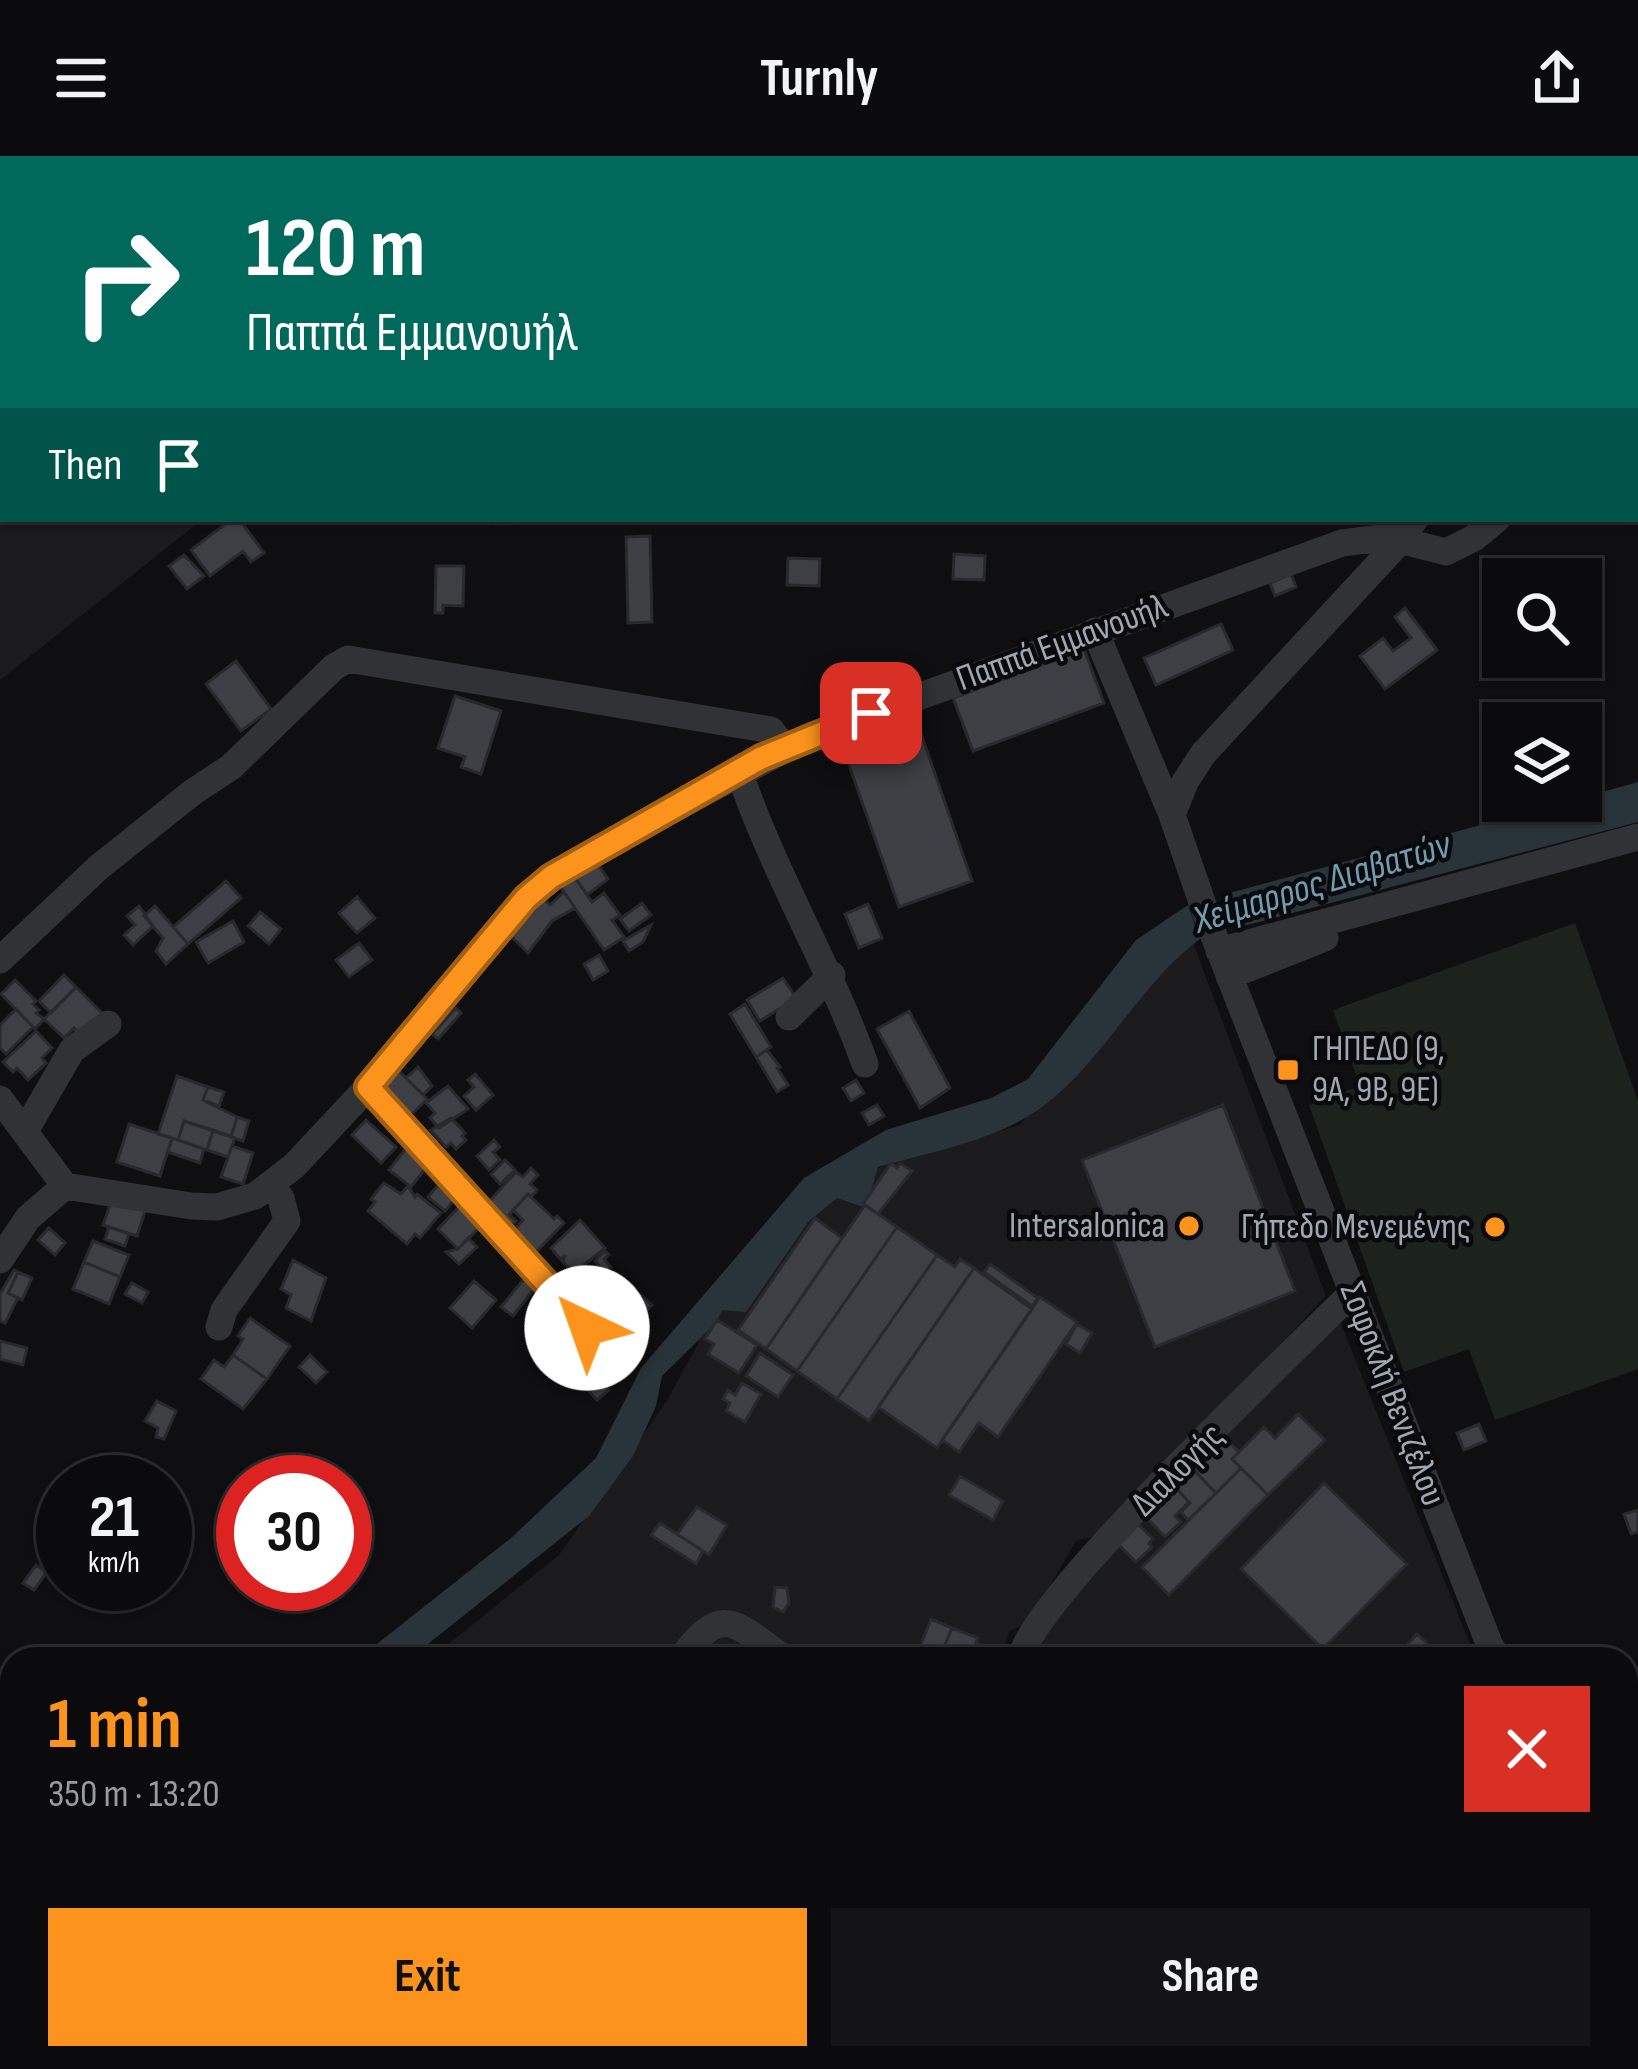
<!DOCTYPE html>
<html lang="en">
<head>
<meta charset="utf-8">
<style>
	:root { --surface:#0b0b0d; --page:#141416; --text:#f1f3f6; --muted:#9a9b9d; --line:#2b2b2e; --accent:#fb931d }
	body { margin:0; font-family:"Sofia Sans Condensed",sans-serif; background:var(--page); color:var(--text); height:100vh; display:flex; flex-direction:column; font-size:45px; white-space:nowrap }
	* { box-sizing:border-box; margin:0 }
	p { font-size:39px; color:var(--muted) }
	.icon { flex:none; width:66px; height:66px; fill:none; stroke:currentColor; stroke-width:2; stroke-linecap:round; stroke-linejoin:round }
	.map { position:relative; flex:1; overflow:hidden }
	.details { position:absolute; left:0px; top:1491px; width:1638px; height:423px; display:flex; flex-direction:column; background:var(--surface); border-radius:36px 36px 0 0; box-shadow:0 3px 9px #0004,0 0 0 3px var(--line) }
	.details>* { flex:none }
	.banner { position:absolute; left:0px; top:0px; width:1638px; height:366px; box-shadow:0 3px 9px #0004,0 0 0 3px var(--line); background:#00695c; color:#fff; overflow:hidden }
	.fabs { position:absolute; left:1482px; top:402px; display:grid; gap:24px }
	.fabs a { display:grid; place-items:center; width:120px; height:120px; border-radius:0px; background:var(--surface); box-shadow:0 3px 9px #0004,0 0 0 3px var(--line); font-size:60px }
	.speed { position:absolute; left:36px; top:1299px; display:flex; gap:24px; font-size:60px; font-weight:700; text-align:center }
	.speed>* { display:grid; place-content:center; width:156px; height:156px; border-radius:50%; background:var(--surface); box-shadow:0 3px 9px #0004,0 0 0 3px var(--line); line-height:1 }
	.speed small { font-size:30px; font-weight:400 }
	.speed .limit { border:18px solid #d22; background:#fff; color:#111 }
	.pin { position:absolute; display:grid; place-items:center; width:102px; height:102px; color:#fff; margin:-51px; border-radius:24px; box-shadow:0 6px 18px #0006 }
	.me { position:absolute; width:132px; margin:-66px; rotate:318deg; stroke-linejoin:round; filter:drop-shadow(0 0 9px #0008) }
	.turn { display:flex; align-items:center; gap:42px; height:252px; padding:0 48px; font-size:54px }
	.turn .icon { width:156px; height:156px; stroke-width:2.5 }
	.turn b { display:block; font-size:84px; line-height:102px }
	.then { display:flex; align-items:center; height:114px; padding:0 48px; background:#0003; gap:24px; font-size:45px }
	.round { display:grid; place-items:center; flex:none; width:126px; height:126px; border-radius:0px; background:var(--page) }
	.head { display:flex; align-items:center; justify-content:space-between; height:204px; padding:0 48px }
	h1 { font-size:72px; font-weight:700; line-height:90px; color:var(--accent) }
	.button { display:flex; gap:24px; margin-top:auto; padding:24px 48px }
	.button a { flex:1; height:138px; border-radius:0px; background:var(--accent); color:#111; font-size:48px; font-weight:700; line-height:138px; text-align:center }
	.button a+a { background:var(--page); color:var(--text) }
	header { display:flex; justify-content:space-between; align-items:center; height:156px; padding:0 48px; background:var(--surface); font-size:54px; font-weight:700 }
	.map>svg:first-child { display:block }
</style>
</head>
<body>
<header><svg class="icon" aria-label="menu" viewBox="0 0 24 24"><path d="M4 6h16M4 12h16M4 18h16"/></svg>Turnly<svg class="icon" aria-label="share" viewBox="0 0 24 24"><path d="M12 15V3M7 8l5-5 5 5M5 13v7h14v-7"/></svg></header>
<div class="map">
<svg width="1638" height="1913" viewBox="0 0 1638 1913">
	<rect width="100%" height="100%" fill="#0f0f11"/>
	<!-- built -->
	<path fill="#1b1b1e" d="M0,0h448l-445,3v360h200l-203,161z
		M1193,787l133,353 -227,239 -23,6 -48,82 -19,8 -3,13 5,15h-581l129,-104 107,-153 49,-89 92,-104 77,-44 136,-40 121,-149z
		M1335,1153l141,350h-441l5,-21 18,-25z
		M56,1902h638l-9,11h-634z
		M716,1902h812l8,11h-832z"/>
	<!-- green -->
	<path fill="#1b231c" d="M1575,767l63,178v268l-143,51 -26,-71 -65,23 -95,-267 51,-19 -27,-76z"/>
	<!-- water -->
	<path fill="#283439" d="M1638,626v40l-402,106 -14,-33 347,-94h12v-3z
		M1188,749l12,34c-66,49 -102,135 -173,178 -44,26 -100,36 -149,50l-12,41 -29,-10 -28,23 -63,91 -24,-2 -6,13 -54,53 -6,30 -23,50 -44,60 -180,143h-51l153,-121 85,-80 45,-90 163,-190 82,-48 105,-32 37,-19 108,-139z"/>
	<!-- building -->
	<path fill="#3e3f44" stroke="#29292d" stroke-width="3" d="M232,363h7l25,34 -13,9 -8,-11 -33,25 -19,-26z
		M496,363h94v3l-94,2z
		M650,380l2,86 -24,1 -2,-86z
		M954,398l31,2 -1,24 -31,-1z
		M184,399l20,21 -17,13 -18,-23z
		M788,402l32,1 -1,27 -32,-1z
		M436,410h28l-1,40 -20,-1v8h-8z
		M1291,418l5,13 -21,9 -5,-13z
		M1405,452l32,42 -52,39 -25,-33 23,-18 10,13 18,-13 -16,-21z
		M1221,468l12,26 -77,35 -12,-27z
		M1084,493l20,54 -131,48 -20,-53z
		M236,505l35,48 -30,22 -35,-47z
		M455,540l46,15 -20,63 -20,-7 4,-10 -27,-9z
		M916,563l56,162 -73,26 -57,-162z
		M597,707l11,16 -21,16 -11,-16z
		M576,723l16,23 12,-9 16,22 -8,5 12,17 -20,13 -45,-65z
		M226,725l15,17 -53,46 -15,-17z
		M564,736l11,16 -23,13 -24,32 -17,-17 33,-37 6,6z
		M357,741l18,21 -18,15 -18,-20z
		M642,747l9,12 -22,16 -9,-12z
		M868,748l14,34 -23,10 -14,-34z
		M139,750l14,20 -20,19 -9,-10 11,-10 -8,-9z
		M155,750l33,38 -22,20 -10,-13 7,-13 -19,-22z
		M260,756l21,17 -12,15 -21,-18z
		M233,765l11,21 -36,21 -12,-21z
		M651,769l-8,17 -14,9 -6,-10z
		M359,787l13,17 -23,17 -13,-17z
		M599,799l9,16 -15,9 -9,-16z
		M64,819l12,12 -25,26 -12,-12z
		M783,822l13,20 -36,23 -13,-21z
		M15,824l21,21 -3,3 6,6 -3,3 8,6 -9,10 -34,-35z
		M76,831l27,27 -21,21 -8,-7 -10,10 -20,-19z
		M745,848l26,43 -15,10 -26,-43z
		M456,852l5,5 -23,26 -6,-5z
		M16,853l17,18 -27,27 -6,-6v-23z
		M909,855l41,77 -30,20 -43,-79z
		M36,875l16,17 -10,10 4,5 -18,17 -11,-12 -4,4 -10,-10z
		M767,894l13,17 -3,1 11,17 -11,7 -21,-35z
		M418,911l14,19 -9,9 -17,-17z
		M399,915l28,28 -18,18 -28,-28z
		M475,918l18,21 -17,15 -12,-14 10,-9 -6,-7z
		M177,920l31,11 -5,13 34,17 -6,20 -47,-16 -6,19 -20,-6z
		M856,924l8,13 -13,8 -8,-13z
		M448,930l20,23 -29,19 -9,-10 5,-5 -9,-10z
		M208,931l16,5 -5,14 -16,-6z
		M877,949l7,11 -15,9 -7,-12z
		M1223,949l72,186 -140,56 -73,-187z
		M237,961l12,4 -6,20 -12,-4z
		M451,962l14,15 -3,3 4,4 -10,9 -5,-6 -5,4 -15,-17z
		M366,964l30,27 -15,16 -29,-28z
		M184,965l29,9 -6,20 -29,-10z
		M129,968l43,14 -12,38 -43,-14z
		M213,974l22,8 -7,19 -21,-7z
		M172,982l32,11 -4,14 -32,-11z
		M494,984l6,7 -7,5 7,8 -11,10 -12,-14z
		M232,990l21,7 -10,31 -22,-7z
		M407,991l22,17 -18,23 -22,-17z
		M505,1004l10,10 -15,14 -9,-10z
		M891,1007l6,5 3,-5 12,8 -34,43 -15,-10z
		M531,1012l7,7 -8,9 7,6 -6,7 -3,-3 -19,21 7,6 -6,7 -25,-22 31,-34 7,5z
		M384,1027l17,11 7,-8 7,11 2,-3 24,19 -21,25 -5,-4 -8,10 -39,-33 7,-9 -4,-3z
		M438,1029l17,14 -10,12 -17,-14z
		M114,1038l33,11 -10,31 -34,-11z
		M528,1038l26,25 3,-3 7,7 -30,31 -19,-25 8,-9 -10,-10z
		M462,1048l20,21 -24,24 -20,-20z
		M865,1049l32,22 -100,144 -31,-22z
		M815,1062l27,20 -76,111 -28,-19z
		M580,1064l25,28 -31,25 -11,-11 2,-7 -4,5 -10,-12z
		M109,1071l20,7 -4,12 -20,-7z
		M897,1071l40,28 -100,144 -40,-28z
		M49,1072l16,15 -10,12 -17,-15z
		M468,1082l9,9 -18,17 -13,-12 12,-3z
		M93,1085l36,14 -9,22 -36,-15z
		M605,1095l4,4 -5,4 7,8 -17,15 -7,-8 13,-7 -5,-6z
		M937,1099l18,12 5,-8 14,9 -105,153 -32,-22z
		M293,1104l33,18 -15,43 -25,-13 5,-13 -10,-6z
		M84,1106l36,15 -11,27 -36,-15z
		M990,1108l48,34 -6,8 -48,-34z
		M974,1112l58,41 -95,139 -59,-41z
		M14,1114l4,2 -10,21 10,5 -13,25 -5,-2v-27z
		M18,1116l14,6 -10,22 -14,-7z
		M524,1123l11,9 -22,28 -12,-9z
		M474,1125l22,19 -24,28 -22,-20z
		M132,1127l16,9 -6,11 -17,-9z
		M640,1138l12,11 -10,11 -12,-12z
		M1040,1141l37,25 -79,115 -19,-14 -20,29 -17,-12z
		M626,1152l13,11 -18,19 -13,-11z
		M250,1162l40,28 -23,33 -34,-24 10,-16 -5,-3z
		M717,1164l40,25 -18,28 -31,-19 6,-10 -9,-5z
		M1077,1168l15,9 -12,20 -14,-9z
		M0,1185l27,7 -4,17 -23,-6z
		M760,1197l33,22 -15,22 -32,-21z
		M233,1199l34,24 -24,30 -42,-30 13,-19 10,7z
		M310,1199l17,17 -11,11 -17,-16z
		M589,1212l20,22 -12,10 -20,-21z
		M742,1227l19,11 -16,28 -19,-11 4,-8 -7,-4 5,-9 7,5z
		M157,1245l19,10 -12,28 -8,-2 2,-9 -13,-7z
		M1298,1258l27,26 -57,55 -36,-36 32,-32 11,11z
		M1479,1268l7,17 -22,9 -7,-17z
		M1221,1278l18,18 -7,7 9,9 -25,25 -27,-28z
		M1189,1309l27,28 -28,27 -7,-8 9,-9 -19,-20z
		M1241,1312l27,27 -99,100 -27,-28z
		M960,1320l43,25 -10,19 -44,-25z
		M1171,1327l18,19 -14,14 6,6 -16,15 -24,-25z
		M1324,1327l83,81 -84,85 -82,-80z
		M697,1351l30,18 -18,30 -32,-21z
		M1638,1354v22l-7,2 -7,-20z
		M1135,1365l18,18 -4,5 3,3 -16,15 -21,-21z
		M660,1367l43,28 -7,13 -45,-29z
		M36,1409l11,7 -13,18 -11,-7z
		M775,1431l12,1 2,15 -6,9 -10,-5z
		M931,1463l21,9 -13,31h-19l-4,-2z
		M952,1472l26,10 -9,21h-30z
		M1417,1478l28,25h-51z
		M978,1487l29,13 -1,3h-35z
		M1638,1722v99l-12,-32v-63z
		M892,1902h169l-3,11h-126z
		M1293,1902h56l-11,11h-46l6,-6z"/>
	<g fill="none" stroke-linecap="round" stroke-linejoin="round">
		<!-- minor -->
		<path stroke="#303236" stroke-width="27" d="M1374,0l1,3
			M149,3l3,-3
			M0,150l3,-3
			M1635,228l3,-3
			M1095,475l77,184 40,116 278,715 9,13
			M739,615c34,101 90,193 126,293
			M1172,659l13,-33 18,-28 198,-214 14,-21
			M1219,795l419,-114
			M0,804l99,-93 94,-75 38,-25 103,-100 14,-8 423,71 13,17
			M1229,820l96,-38
			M789,861l43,-42
			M368,931l219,240
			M0,943l65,87
			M25,975l47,-81 36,-26
			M0,1104l28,-42 37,-32 126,20 26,1 38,-11 39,-30 74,-79 159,-189 42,-33 239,-128 534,-194 46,-6 58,15 28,-14 23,-19
			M219,1171l5,-17 63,-89 -6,-23 -12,-12
			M681,1503c43,-59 54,-34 105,0
			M1021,1503c5,-55 276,-311 331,-366
			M1626,1662l12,-5
			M0,1884l12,7
			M1626,1888l8,25
			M294,1902l16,11
			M526,1902l6,11
			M1539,1902l15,11
			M1588,1902l6,11
			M706,1904l15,9
			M142,1913l5,-11
			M1267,1913l8,-11
			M1369,1913l9,-11
			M1410,1913l11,-11
			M1456,1913l15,-11"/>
		<defs>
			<path id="rail" d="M75,3l3,-3
				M135,3l3,-3
				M0,64l3,-3
				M0,92l3,-3
				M0,140l3,-3"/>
		</defs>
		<!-- rail casing -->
		<use href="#rail" stroke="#474a4f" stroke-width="10"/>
		<!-- rail -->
		<use href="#rail" stroke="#0a0a0c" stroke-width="6" stroke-dasharray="18" stroke-linecap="butt"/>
	</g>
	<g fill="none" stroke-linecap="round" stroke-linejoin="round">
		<defs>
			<path id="route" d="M587,1172l-219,-241 158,-189 25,-21 210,-119 110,-45"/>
		</defs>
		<!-- route casing -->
		<use href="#route" stroke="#a36013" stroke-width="30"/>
		<!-- route -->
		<use href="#route" stroke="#fb931d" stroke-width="21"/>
	</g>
	<!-- markers -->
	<g fill="#fb931d" stroke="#0a0a0c" stroke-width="4.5">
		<rect x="1276" y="902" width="24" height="24" rx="6"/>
		<circle cx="1189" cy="1070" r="12"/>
		<circle cx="1495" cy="1071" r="12"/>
	</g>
	<g text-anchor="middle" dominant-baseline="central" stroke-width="9" stroke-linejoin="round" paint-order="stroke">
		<!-- street labels -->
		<g font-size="36" fill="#9fa8b2" stroke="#0a0a0c">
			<text transform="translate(1062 487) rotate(-20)">Παππά Εμμανουήλ</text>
			<text transform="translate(1392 1238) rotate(69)">Σοφοκλή Βενιζέλου</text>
			<text transform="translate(1178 1314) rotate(-45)">Διαλογής</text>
		</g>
		<!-- poi labels -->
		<g font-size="36" fill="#9fa8b2" stroke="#0a0a0c" text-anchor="end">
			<text x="1312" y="893" text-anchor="start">ΓΗΠΕΔΟ (9,<tspan x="1312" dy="41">9Α, 9Β, 9Ε)</tspan></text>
			<text x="1165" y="1070">Intersalonica</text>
			<text x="1471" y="1071">Γήπεδο Μενεμένης</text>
		</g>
		<!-- water labels -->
		<g font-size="39" font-style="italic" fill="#739cb0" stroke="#0a0a0c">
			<text transform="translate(1322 727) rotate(-17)">Χείμαρρος Διαβατών</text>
		</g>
	</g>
</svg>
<div class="fabs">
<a><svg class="icon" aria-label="search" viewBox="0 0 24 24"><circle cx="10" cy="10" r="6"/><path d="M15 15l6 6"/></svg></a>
<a><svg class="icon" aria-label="layers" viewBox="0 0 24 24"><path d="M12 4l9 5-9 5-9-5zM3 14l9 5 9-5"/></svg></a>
</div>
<div class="speed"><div>21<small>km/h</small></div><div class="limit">30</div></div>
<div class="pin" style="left:871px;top:557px;background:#d93025"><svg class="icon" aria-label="arrive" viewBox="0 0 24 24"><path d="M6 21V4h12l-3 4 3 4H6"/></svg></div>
<svg class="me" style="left:587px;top:1172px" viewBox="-20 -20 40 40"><circle r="19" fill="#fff"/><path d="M0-13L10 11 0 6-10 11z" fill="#fb931d"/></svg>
<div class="banner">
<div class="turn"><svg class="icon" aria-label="right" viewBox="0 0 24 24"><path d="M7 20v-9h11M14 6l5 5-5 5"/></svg><div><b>120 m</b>Παππά Εμμανουήλ</div></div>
<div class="then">Then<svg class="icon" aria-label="arrive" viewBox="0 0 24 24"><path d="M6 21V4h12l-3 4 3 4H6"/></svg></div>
</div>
<section class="details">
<div class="head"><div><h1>1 min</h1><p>350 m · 13:20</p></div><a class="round" style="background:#d93025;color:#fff"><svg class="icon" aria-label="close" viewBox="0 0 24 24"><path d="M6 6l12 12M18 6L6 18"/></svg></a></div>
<div class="button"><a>Exit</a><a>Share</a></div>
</section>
</div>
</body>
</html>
